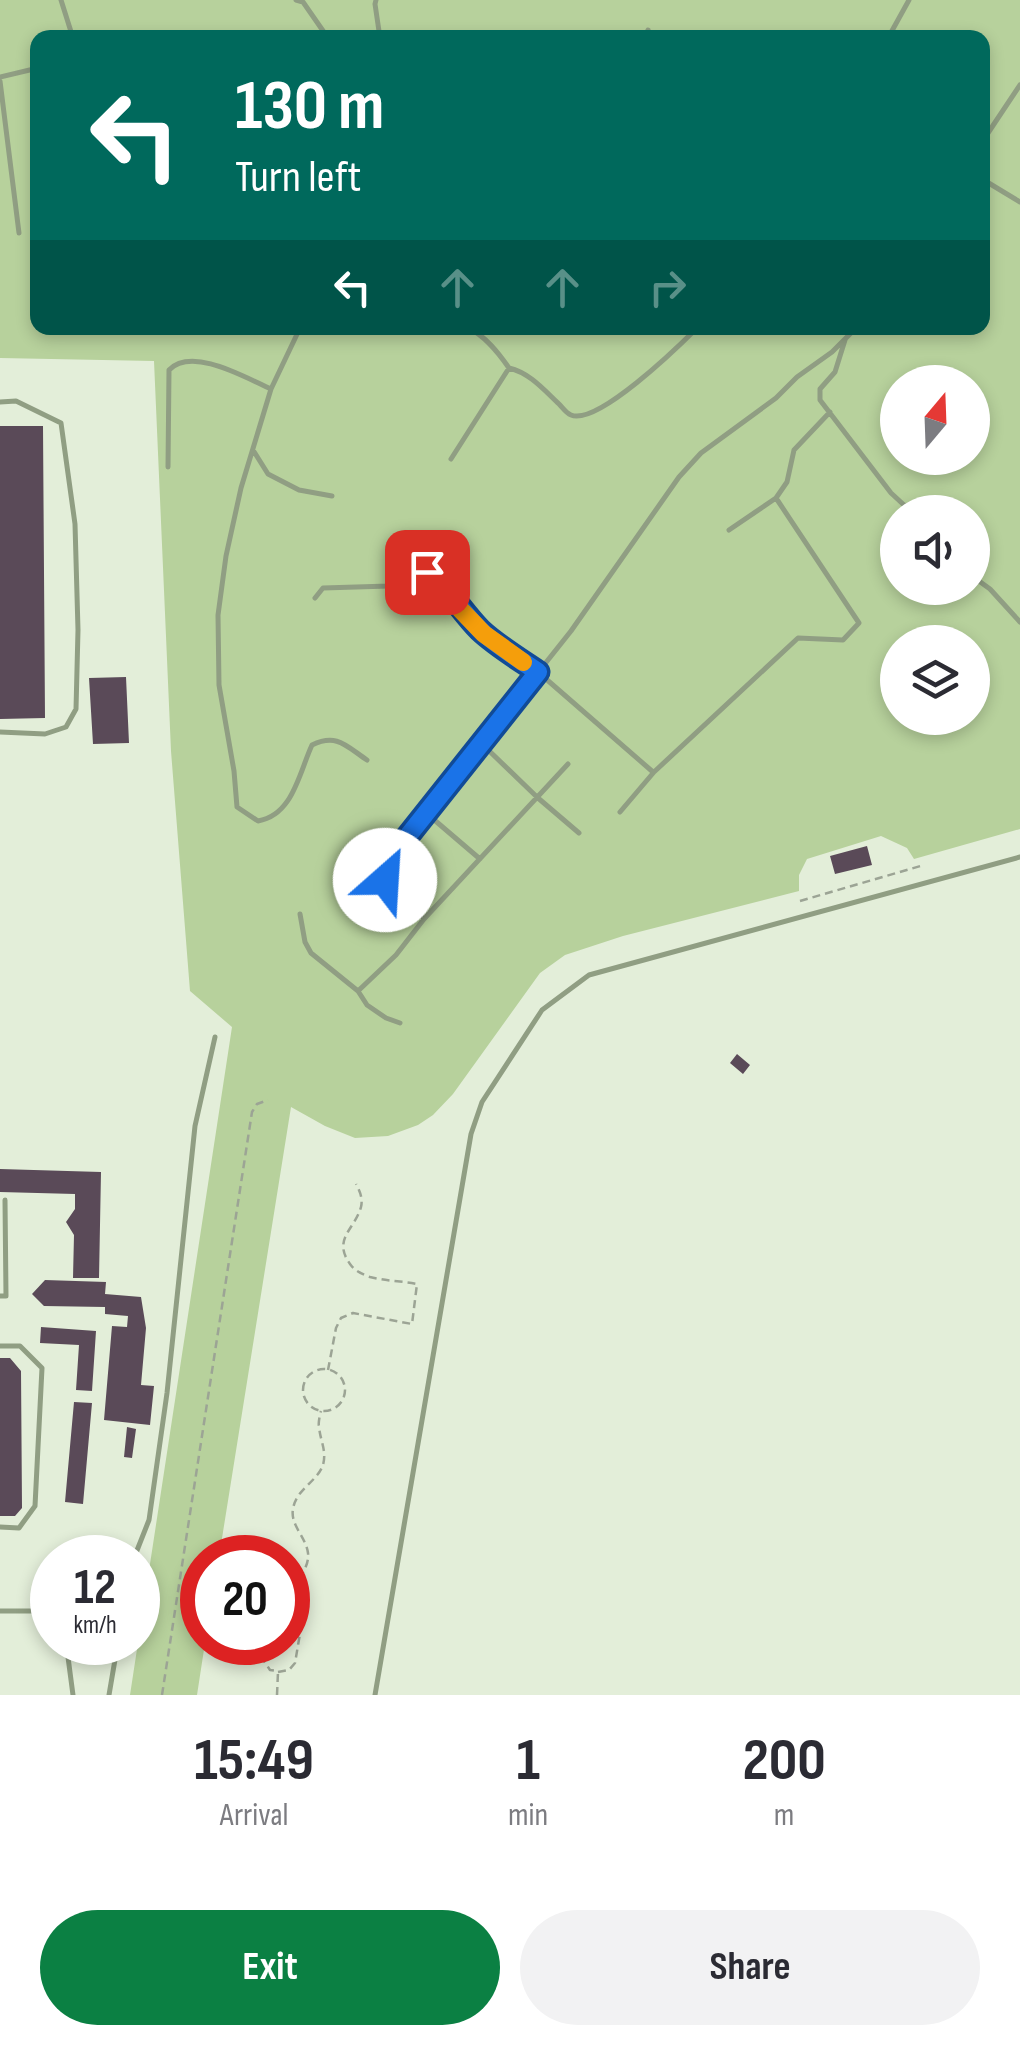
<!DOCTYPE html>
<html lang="en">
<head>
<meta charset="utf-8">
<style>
	:root { --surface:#fff; --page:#f2f2f3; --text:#2b2b33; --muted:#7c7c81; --accent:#0b8043 }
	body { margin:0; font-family:"Sofia Sans Condensed",sans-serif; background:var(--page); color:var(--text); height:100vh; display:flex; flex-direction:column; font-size:38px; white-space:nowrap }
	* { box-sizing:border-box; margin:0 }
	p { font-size:32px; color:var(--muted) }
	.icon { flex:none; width:55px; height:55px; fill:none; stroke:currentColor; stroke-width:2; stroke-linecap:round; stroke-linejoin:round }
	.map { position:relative; height:1695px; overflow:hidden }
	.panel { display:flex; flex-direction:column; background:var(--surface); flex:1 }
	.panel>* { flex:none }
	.hud { position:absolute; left:30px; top:30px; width:960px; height:305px; border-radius:20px; box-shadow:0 5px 15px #0003; background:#00695c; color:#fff; overflow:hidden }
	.needle { width:65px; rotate:19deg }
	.buttons { position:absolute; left:880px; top:365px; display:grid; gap:20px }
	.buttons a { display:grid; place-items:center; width:110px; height:110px; border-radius:50%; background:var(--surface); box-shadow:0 5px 15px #0003; font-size:50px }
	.speed { position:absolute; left:30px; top:1535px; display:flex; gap:20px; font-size:50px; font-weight:700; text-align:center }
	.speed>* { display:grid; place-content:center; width:130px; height:130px; border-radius:50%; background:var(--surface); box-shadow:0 5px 15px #0003; line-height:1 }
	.speed small { font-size:25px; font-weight:400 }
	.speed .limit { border:15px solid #d22; background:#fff; color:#111 }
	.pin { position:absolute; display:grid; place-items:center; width:85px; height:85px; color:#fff; margin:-42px; border-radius:20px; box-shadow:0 5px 15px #0006 }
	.me { position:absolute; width:110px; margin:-55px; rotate:26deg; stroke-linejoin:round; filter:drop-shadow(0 0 8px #0008) }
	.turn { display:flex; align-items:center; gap:35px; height:210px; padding:0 40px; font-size:45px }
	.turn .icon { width:130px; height:130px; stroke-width:2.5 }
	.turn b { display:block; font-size:70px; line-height:85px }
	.lanes { display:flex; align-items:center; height:95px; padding:0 40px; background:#0003; justify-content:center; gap:50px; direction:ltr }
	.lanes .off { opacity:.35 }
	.eta { display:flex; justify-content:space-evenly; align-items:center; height:170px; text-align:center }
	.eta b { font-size:60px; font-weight:700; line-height:70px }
	.cta { display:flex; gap:20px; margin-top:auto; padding:20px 40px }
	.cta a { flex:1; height:115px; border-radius:60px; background:var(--accent); color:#fff; font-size:40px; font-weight:700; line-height:115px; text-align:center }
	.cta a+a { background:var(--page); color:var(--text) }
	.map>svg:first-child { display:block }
</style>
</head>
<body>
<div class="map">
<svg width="1020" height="1695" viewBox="0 0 1020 1695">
	<rect width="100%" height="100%" fill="#e3eed9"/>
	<!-- green -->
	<path fill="#b7d19c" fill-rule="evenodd" d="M0,0h1020v829l-106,30 -7,-11 -26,-12 -74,23 -8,16v16l-176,45 -58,19 -25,18 -87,121 -20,21 -15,10 -30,11 -33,2 -30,-12 -34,-19 -72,450 -17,1v84l3,1 -8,52h-67l102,-668 -42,-36 -19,-240 -17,-390 -154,-3zM38,38h944v290h-944zM898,382h74v76h-74zM898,512h74v76h-74zM898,642h74v76h-74z"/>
	<!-- building -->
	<path fill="#5a4a58" d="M0,426h43l2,292 -45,1z
		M126,677l3,66 -36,1 -4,-66z
		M867,846l5,19 -37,9 -5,-18z
		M737,1054l13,11 -7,9 -13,-11z
		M0,1169l101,3 -2,106h-26l1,-43 -8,-13 9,-13v-15l-75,-2z
		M45,1280l61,2 -1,12 36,3 5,31 -5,57 13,1 -4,39 -46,-5 8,-94 15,1 1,-11 -23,-2v-7l-61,-1 -12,-12z
		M41,1327l55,4 -4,60 -16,-1 3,-45 -39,-2z
		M0,1358h10l11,13 1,137 -7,8h-15z
		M74,1402l18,1 -9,101 -18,-2z
		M127,1427l9,2 -4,29 -8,-1z"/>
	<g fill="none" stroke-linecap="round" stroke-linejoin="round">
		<!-- path -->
		<path stroke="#9ca495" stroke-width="2.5" stroke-dasharray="8 5" stroke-linecap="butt" d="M800,901l124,-36
			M303 1390a21 21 0 1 1 42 0a21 21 0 1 1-42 0Z
			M328,1370l8,-42 5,-10 12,-5 59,11 5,-40c-15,-3 -32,-3 -47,-7 -8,-3 -15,-6 -20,-13 -18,-25 5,-35 11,-57 2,-8 -1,-16 -5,-23
			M288,1602c3,-17 22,-31 20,-49 -2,-16 -18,-28 -15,-44 3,-20 24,-27 30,-44 4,-15 -3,-24 -4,-39 -1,-2 1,-12 2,-15
			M267,1642l-3,19 6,9 7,1
			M278,1672l11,-2 6,-7 8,-47 -4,-8 -11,-5
			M162,1695l90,-583 5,-8 11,-4
			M277,1695l1,-23"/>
		<!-- lane -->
		<path stroke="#909e83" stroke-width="5" d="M61,0l12,38
			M296,0l7,2 25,36
			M376,0l-1,4 5,34
			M644,38l4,-8
			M888,38l21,-38
			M0,77l38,-9
			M0,81l19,152
			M982,142l38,-57
			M982,179l38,23
			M300,328l-29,61 -30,99 -15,68 -8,59 1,70 15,86 3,36 21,14c35,-6 41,-48 54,-76 25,-12 34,1 55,15
			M469,328c17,9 29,24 40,40 21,5 35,22 50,36 4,4 7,9 12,11 26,11 107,-68 126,-87
			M845,340l-10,32 -15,17v11l71,93 13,12 13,7
			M0,402l16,-1 45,22 14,101 3,106 -2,79 -10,18 -21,7 -45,-2
			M253,450l15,24 31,16 33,6
			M451,459l58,-91
			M168,467l1,-97c23,-24 77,8 102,19
			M729,530l47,-32 11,-16 7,-32 36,-38
			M972,576l18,13 30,33
			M315,598l8,-10 66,-2 38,-14 11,8 20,26 26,28 54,38 115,100
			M481,743l57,55 41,35
			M425,812l55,47
			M620,812l34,-40 144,-134 45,2 16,-17 -83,-125
			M300,914l5,28 6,11 47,38 9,14 19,13 14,5
			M424,919l-39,-39 -1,-9 4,-10 183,-230 108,-154 22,-24 75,-55 21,-21 35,-25 24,-24
			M358,991l38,-36 28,-36 144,-155
			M0,1296h6l-1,-96
			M0,1346h20l22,22 -7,138 -16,22 -19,-1
			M134,1558l15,-38 18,-127 28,-267 20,-89
			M0,1611h52
			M66,1642l7,53
			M109,1695l9,-53
			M375,1695l96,-561 11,-32 60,-92 47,-35 431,-118"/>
	</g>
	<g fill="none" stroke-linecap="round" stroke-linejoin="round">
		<defs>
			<path id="route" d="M385,880l-1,-10 4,-9 150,-189c-19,-13 -41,-26 -58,-42 -18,-18 -32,-43 -53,-58"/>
		</defs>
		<!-- route casing -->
		<use href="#route" stroke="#114b97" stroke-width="25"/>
		<!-- route -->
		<use href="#route" stroke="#1a73e8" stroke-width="18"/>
		<!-- slow -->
		<path stroke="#f59e0b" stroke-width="18" d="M460,609l24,25 39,28"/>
	</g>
</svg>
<div class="buttons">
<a><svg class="needle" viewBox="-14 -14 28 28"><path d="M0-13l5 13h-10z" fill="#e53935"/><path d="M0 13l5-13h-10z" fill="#7c7c81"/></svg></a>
<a><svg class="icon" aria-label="sound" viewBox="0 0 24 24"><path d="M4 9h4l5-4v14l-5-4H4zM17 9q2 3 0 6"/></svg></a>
<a><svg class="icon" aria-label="layers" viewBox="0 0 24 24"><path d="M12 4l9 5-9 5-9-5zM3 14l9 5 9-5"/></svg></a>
</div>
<div class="speed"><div>12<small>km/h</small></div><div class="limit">20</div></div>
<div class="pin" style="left:427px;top:572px;background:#d93025"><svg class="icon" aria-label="arrive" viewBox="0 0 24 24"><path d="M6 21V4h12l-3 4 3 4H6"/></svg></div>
<svg class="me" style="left:385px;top:880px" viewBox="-20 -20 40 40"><circle r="19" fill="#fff"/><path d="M0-13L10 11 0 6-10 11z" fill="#1a73e8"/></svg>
<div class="hud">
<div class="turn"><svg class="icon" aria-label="left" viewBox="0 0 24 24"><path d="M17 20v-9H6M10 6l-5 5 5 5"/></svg><div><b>130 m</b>Turn left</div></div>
<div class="lanes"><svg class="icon" aria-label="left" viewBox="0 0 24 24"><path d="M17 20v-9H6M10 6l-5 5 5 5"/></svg><svg class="icon off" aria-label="ahead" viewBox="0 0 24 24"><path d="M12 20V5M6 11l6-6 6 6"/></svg><svg class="icon off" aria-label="ahead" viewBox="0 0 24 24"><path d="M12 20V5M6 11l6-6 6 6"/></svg><svg class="icon off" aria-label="right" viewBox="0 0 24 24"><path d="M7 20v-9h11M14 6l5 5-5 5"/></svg></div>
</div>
</div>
<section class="panel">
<div class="eta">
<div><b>15:49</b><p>Arrival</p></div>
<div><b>1</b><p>min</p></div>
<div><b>200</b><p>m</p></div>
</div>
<div class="cta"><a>Exit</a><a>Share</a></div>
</section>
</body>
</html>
